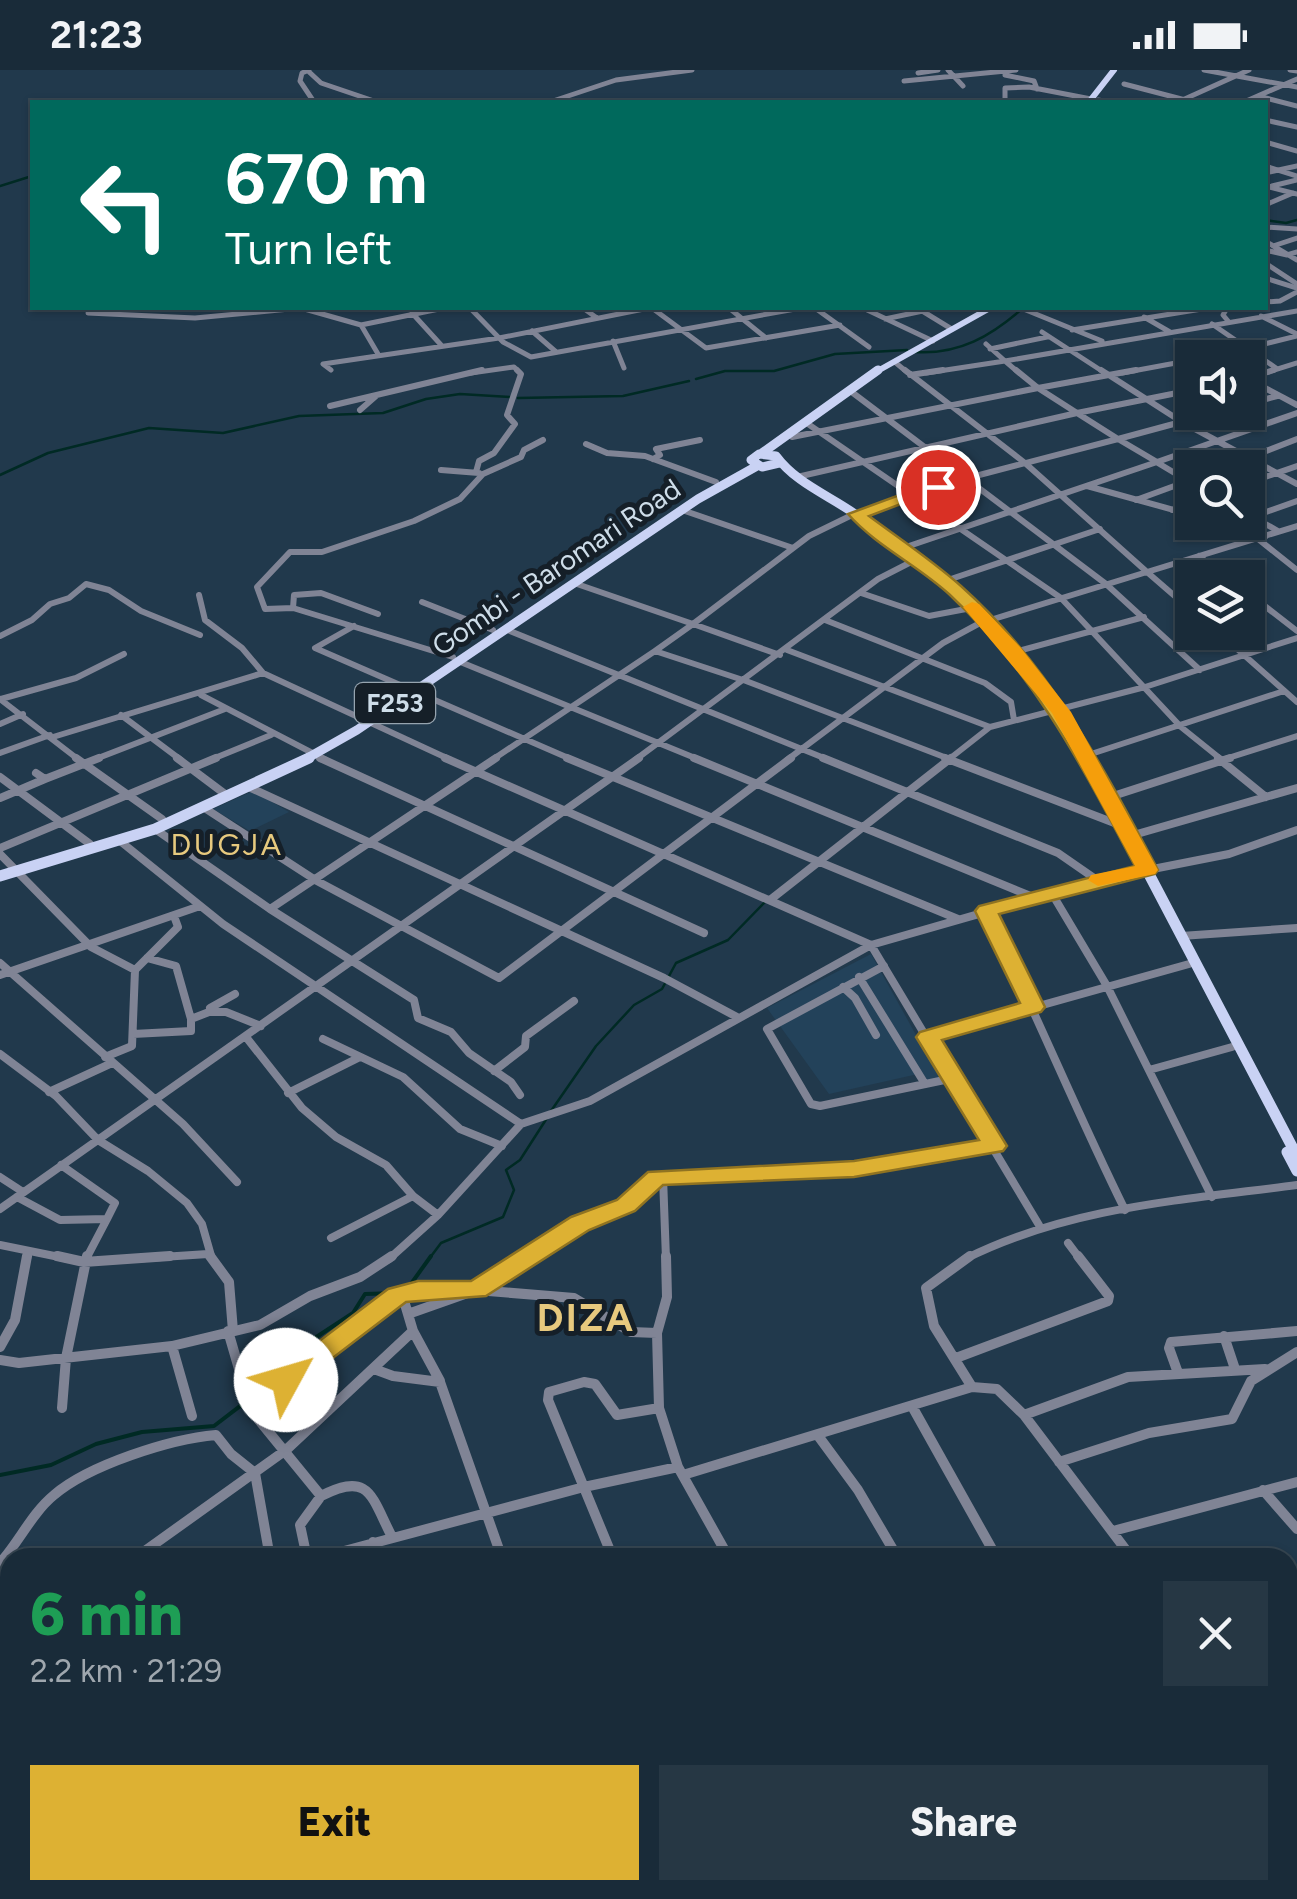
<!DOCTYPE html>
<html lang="en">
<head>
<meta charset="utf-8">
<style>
	:root { --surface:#192b39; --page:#263744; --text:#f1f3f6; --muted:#9fa7ae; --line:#374753; --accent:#ddb133 }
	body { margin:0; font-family:Figtree,sans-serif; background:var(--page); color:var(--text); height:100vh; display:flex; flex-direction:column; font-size:38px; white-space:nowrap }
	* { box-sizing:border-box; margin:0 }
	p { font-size:32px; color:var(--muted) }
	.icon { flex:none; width:55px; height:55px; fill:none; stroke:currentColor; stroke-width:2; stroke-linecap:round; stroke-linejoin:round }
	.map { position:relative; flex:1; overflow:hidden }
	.panel { position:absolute; left:0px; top:1478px; width:1298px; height:352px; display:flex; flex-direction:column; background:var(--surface); border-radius:30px 30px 0 0; box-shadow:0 2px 8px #0004,0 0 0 2px var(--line) }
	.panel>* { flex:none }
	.top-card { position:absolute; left:30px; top:30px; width:1238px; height:210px; border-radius:0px; box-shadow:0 2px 8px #0004,0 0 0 2px var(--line); background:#00695c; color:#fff; overflow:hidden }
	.fabs { position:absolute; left:1175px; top:270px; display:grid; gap:20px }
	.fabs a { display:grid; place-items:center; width:90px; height:90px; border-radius:0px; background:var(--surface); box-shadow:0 2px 8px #0004,0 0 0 2px var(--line); font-size:50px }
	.pin { position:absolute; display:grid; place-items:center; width:85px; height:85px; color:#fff; margin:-42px; border:5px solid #fff; border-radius:50%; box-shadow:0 2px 10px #0007 }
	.me { position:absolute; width:110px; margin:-55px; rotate:51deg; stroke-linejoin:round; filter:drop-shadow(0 0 8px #0008) }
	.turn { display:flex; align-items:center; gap:35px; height:210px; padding:0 30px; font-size:45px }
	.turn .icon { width:130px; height:130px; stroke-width:2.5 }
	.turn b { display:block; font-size:70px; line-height:85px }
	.round { display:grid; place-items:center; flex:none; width:105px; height:105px; border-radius:0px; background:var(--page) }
	.headline { display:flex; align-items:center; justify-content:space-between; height:170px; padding:0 30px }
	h1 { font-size:60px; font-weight:800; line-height:75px; color:#1e9e55 }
	.action { display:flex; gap:20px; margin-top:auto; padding:20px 30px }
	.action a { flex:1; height:115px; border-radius:0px; background:var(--accent); color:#111; font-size:40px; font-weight:800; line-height:115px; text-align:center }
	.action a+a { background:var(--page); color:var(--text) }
	.status { display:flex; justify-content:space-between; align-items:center; height:70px; padding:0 50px; background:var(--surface); direction:ltr }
	.status svg { height:28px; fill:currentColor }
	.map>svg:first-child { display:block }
</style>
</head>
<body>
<div class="status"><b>21:23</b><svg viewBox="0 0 49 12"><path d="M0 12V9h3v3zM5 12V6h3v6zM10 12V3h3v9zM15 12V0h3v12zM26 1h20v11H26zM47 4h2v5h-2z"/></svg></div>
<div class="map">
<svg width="1297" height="1829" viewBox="0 0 1297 1829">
	<rect width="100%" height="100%" fill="#21394c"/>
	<!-- built -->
	<path fill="#23425a" d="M253,721l36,21 -39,19 -37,-22z
		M871,884l70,126 -18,4 -5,-10 -89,20 -62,-86z"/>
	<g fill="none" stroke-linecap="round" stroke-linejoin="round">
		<!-- stream-far1 -->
		<path stroke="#002a24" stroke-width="2.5" d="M0,116l32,-10
			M1265,150l21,3 11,-3
			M915,282c44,3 76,-16 108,-44
			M696,309l29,-8h49l61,-17 72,-4
			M518,328l105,-2 66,-15
			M0,405l48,-22 101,-25 74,5 76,-17 84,-3 43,-14 34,-5 50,3
			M551,1041l45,-65 38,-41 28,-16 14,-26 52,-23 37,-38
			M429,1189l12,-16 62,-26 11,-27 -8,-20 14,-10 27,-42"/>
		<!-- stream -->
		<path stroke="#002a24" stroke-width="4" d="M408,1218l23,-32
			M0,1405l51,-10 45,-21 46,-12 72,-6 85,-65 -4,-10 58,-38 12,-19 32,-1"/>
		<!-- street-far3 -->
		<path stroke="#808495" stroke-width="5" d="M309,0l-7,3 -2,8 14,21
			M948,0l15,16
			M1204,0l93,17
			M1290,0l7,1
			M308,1l13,12 56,19
			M918,3l20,-3
			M1005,5l29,6 3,8
			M904,11l112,-11
			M1124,14l69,18
			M1258,26l39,10
			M1098,30l12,2
			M550,32l66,-22 76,-10
			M1005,32v-14l24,-1 62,12
			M1178,32l71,-32
			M1244,32l53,-23
			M1265,50l32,7
			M1265,72l32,9
			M1265,96l32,10
			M1265,103l32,-7
			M1265,116l32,8
			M1272,116l25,-6
			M1265,135l28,-12
			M1265,157l32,2
			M1265,171l32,19
			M1273,176l24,-8
			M1265,180l22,5 10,-3
			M1265,193l32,21
			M1265,208l32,10
			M1265,232l15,-1 17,-9
			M301,238l60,17
			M470,238l33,34 28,15 270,-49
			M583,238l14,10
			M652,238l54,40 134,-23
			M729,238l37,30
			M815,238l54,39
			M863,238l70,33
			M1021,238l81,33
			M1227,238l-4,7 5,6
			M919,239l31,19
			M88,243l107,5 105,-10
			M412,243l30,33
			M1261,246l36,18
			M1144,247l26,15
			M885,249l52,-11
			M1212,254l64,44
			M1072,260l136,-22
			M532,261l23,20
			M1042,262l63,41
			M613,271l11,27
			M986,274l19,17 292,-50
			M990,279l57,-12
			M378,284l-17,-29 83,-17
			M1207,288l90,-22
			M896,293l12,10
			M331,300l-8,-6 176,-26 150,-30
			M471,303l43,-6 6,6
			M926,303l79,-12 14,12
			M1122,303l70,-13
			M1265,303l32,-10"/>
		<!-- street-far2 -->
		<path stroke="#808495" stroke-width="6" d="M905,300l120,93 122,109 -160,49
			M1101,300l81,52 115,62
			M910,305l33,-5
			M1248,308l26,-8
			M1248,309l49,26
			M1038,318l98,-18
			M853,323l253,191 94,86
			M1248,334l29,-8
			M330,336l152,-36
			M360,340l16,-14
			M1077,343l115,-23
			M808,354l253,174 120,129 41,33
			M792,367l246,-49 -22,-18
			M1118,369l100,-27
			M586,374l21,9 38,3 71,26
			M653,389l7,-4 -4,-6 44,-9
			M1157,392l140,-49
			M1222,398l75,-29
			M441,400l38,3
			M476,402l3,-11 15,-8 21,-29 -8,-9 14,-41 -4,-4
			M797,407l280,-64 -39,-25
			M1248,413l49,-17
			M1087,416l105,29
			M1136,430l52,-19 -30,-18
			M682,440l111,38
			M1172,440l20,-8
			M856,444l108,-35 154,-40 -41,-26
			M1251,446l27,15
			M1252,447l45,-16
			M1218,452l48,14
			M1258,469l39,31
			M903,478l254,-86 -39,-23
			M1199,486l28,22
			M1147,502l150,-46
			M1147,502l45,39
			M945,511l155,-52
			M574,513l119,41 116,-88 41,-20
			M861,523l68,23 37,-7
			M1248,523l49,38
			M199,525l6,25 37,28 21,25 188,87
			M422,532l71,28
			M293,538l160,49
			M378,544l-57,-21 -27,2 -1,13 -28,1 -8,-22 33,-35h32l92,-31 46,-22 23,-25 38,-17 3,-7 19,-10
			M825,550l160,63 26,19 3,18
			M354,556l-39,22 92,40
			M505,559l324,131
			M1218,562l79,70
			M0,566l32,-16 18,-16 19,-6 17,-14 23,6 32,21 59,24
			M787,580l203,77
			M1015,582l129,-35
			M780,585l-87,-31 -38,27 91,30 206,79
			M458,591l242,99
			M414,621l159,69
			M201,625l125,65
			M0,629l79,61
			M1,629l75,-21 48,-24
			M121,645l60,45
			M0,654l23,-10
			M53,667l210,-64
			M0,683l50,-18
			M1088,685l196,-64
			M93,690l132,-51
			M210,690l61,-25
			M492,690l163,-109
			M635,690l243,-181 39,-20
			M787,690l156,-117 37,-20
			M948,690l42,-33 155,-40 152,-49
			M1222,690l75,-24"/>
		<!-- street-far1 -->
		<path stroke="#808495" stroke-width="8" d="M76,688l86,61
			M177,688l48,36
			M320,688l384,175
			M445,688l426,187 226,-65 132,-26 68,-24
			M567,688l391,161
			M694,688l339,139
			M823,688l235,95 39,27
			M945,688l172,66
			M1218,688l48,39
			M0,707l90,67
			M45,709l54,-21
			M251,718l413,190 73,39
			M1110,727l120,-39
			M0,728l45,-19 -9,-6
			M206,739l111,72 182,97 292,-220
			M155,759l115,80 144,91 4,18 33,14 18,21 42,29 9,13
			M1130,766l167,-48
			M120,771l103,83 298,200
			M0,778l216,-90
			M0,784l91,93 44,23
			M1051,822l56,94 105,211
			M770,830l181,-142
			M270,839l226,-151
			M986,841c49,99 90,200 139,299
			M1181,866l116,-8
			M147,888l29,8 15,53
			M0,893l183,161 54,58
			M884,896l-117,63 44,75 9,2 134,-28
			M0,905l200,-69
			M859,907l66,107
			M843,917l12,11 21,37
			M210,938l25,-14
			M133,964l58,-3v-12l18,-7h17l35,14
			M246,967l56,71 34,29 50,28 27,31 25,19
			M928,967l261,-73
			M323,969l80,38 57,52 42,17
			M0,984l56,42 42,44 50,31 39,32 15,21 10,35
			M105,987l27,-11 3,-76 43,-43 -4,-11
			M1149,1000l83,-23
			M494,1001l31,-24 1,-11 48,-35
			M49,1022l63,-29
			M288,1023l70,-35
			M61,1095l54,38 -8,16
			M0,1107l23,15
			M663,1107l3,82
			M17,1127l43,23 47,-1 -21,40
			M0,1139l639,-451
			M331,1168l82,-42
			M1068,1173l12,16
			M0,1175l69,14
			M27,1189l1,-6
			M131,1189l77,-5
			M389,1189l49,-44 83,-91 69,-23 281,-156 168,280
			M525,1189l55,-35 46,-19 31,-27 197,-9 141,-23
			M965,1189c104,-52 218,-59 332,-74"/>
		<!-- street -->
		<path stroke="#808495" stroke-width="10" d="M57,1186l27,6 86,-6
			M210,1186l19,26 4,49
			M666,1186l1,41 -10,36 2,75 19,59 51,91
			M970,1186l-44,32 8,38 38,61
			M402,1224l11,37 27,50
			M408,1244l68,-24 53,-34
			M228,1261l18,62
			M1224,1266l11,33
			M172,1276l20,70
			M0,1277l15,-27 12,-64
			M956,1288l152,-57 1,-5 -31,-40
			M0,1290l19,3 153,-17 88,-21 50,-29 50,-19 32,-21
			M374,1299l19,7 47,6 62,176
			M1178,1303l-9,-25 2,-6 126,-11
			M62,1338l4,-50 21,-102
			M913,1338l84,150
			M1024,1345l104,-38 137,-8
			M819,1367l39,53 40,68
			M1059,1392l90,-29 83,-14 19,-38 46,-29
			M683,1405l289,-88 25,2 27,26 108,143
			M1263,1420l34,39
			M321,1426c49,-25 50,0 71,41
			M1113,1461l184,-49
			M373,1472l6,16
			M135,1488l151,-108 127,-119
			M307,1488l-7,-33 21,-29 -67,-82 1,-6 81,-69 71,-47 69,-2 98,8 57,34 26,1
			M318,1488l266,-71 94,-20
			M613,1488l-65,-158 1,-8 35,-10 11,2 22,31 42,-7
			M703,1488l22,-6
			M0,1493c19,-21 32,-50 54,-68 35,-30 116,-56 162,-60l15,19 24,19 15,85
			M1294,1537l3,13
			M0,1572l10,-6
			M1288,1637l9,14
			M0,1814l10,-3
			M490,1820l2,9
			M617,1820l3,9
			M764,1820l4,9 30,-9
			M900,1820l4,9
			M1029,1820l4,9
			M1150,1820l4,9
			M1282,1820l7,9
			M242,1829l31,-9"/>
		<!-- primary-far2 -->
		<path stroke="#c9d2f4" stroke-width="6" d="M1089,32l25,-32
			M874,303l116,-65"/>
		<!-- primary-far1 -->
		<path stroke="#c9d2f4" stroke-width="9" d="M762,383l116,-83
			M779,393l-17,4 -11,-7 8,-6 17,2c20,27 52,39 79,58 30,19 58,42 86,64 62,49 108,116 149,182
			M304,690l53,-30 341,-231 59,-33"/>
		<!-- primary -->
		<path stroke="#c9d2f4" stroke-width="11" d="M1088,688l209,398
			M0,806l155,-47 154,-71
			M1287,1082l10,19"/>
	</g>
	<!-- route -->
	<path fill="#ddb133" stroke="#907321" stroke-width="2.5" d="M932,413l14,4 -77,29c31,23 64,45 92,70 89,79 142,181 197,284l-3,4 -156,40 46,93 -4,5 -99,28 65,106 -4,5 -149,26 -191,8 -28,26 -46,19 -103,66 -80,6 -110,84h-19l-4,-6 4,-7 111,-84 30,-8h53l100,-64 46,-17 31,-28 206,-11 125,-21 -63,-103 4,-5 100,-29 -45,-92 4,-5 156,-40c-55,-103 -98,-189 -185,-271 -31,-29 -74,-49 -102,-81z"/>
	<!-- slow -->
	<path fill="#f59e0b" d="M972,532l7,2 42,44 50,64 87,158 -3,4 -57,12 -10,-6 3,-5 44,-9 -83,-153 -89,-106z"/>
	<g text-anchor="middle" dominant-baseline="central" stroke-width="10" stroke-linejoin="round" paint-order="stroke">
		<!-- shield labels -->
		<rect fill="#151f28" stroke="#96a4af" stroke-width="2.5" x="355" y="613" width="80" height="40" rx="8"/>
		<g font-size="25" font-weight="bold" fill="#cedde9">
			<text x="395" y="633">F253</text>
		</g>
		<!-- street labels -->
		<g font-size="28" fill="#cedde9" stroke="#151f28">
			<text transform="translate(556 497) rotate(-34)">Gombi - Baromari Road</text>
		</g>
		<!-- neighbourhood labels -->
		<g font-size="30" letter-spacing="2.5" fill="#e7c97e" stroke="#151f28">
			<text x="227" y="774">DUGJA</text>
		</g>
		<!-- district labels -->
		<g font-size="38" font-weight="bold" letter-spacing="2.5" fill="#e7c97e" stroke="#151f28">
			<text x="586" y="1248">DIZA</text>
		</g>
	</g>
</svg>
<div class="fabs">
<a><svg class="icon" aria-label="sound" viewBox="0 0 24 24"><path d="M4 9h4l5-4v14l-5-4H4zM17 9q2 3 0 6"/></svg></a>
<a><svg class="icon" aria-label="search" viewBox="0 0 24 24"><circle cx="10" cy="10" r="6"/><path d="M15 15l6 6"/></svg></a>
<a><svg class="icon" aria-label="layers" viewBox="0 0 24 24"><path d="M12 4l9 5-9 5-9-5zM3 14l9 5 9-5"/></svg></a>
</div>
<div class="pin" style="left:938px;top:417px;background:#d93025"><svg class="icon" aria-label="arrive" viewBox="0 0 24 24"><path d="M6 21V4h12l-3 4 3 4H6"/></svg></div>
<svg class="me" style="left:286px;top:1310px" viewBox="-20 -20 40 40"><circle r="19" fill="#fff"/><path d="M0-13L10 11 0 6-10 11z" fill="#ddb133"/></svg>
<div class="top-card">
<div class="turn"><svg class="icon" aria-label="left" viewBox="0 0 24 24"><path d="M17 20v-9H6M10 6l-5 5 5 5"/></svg><div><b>670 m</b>Turn left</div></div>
</div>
<section class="panel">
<div class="headline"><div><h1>6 min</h1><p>2.2 km · 21:29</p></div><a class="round"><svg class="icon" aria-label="close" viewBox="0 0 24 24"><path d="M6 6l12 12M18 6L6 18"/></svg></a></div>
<div class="action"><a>Exit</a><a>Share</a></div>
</section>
</div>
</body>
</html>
